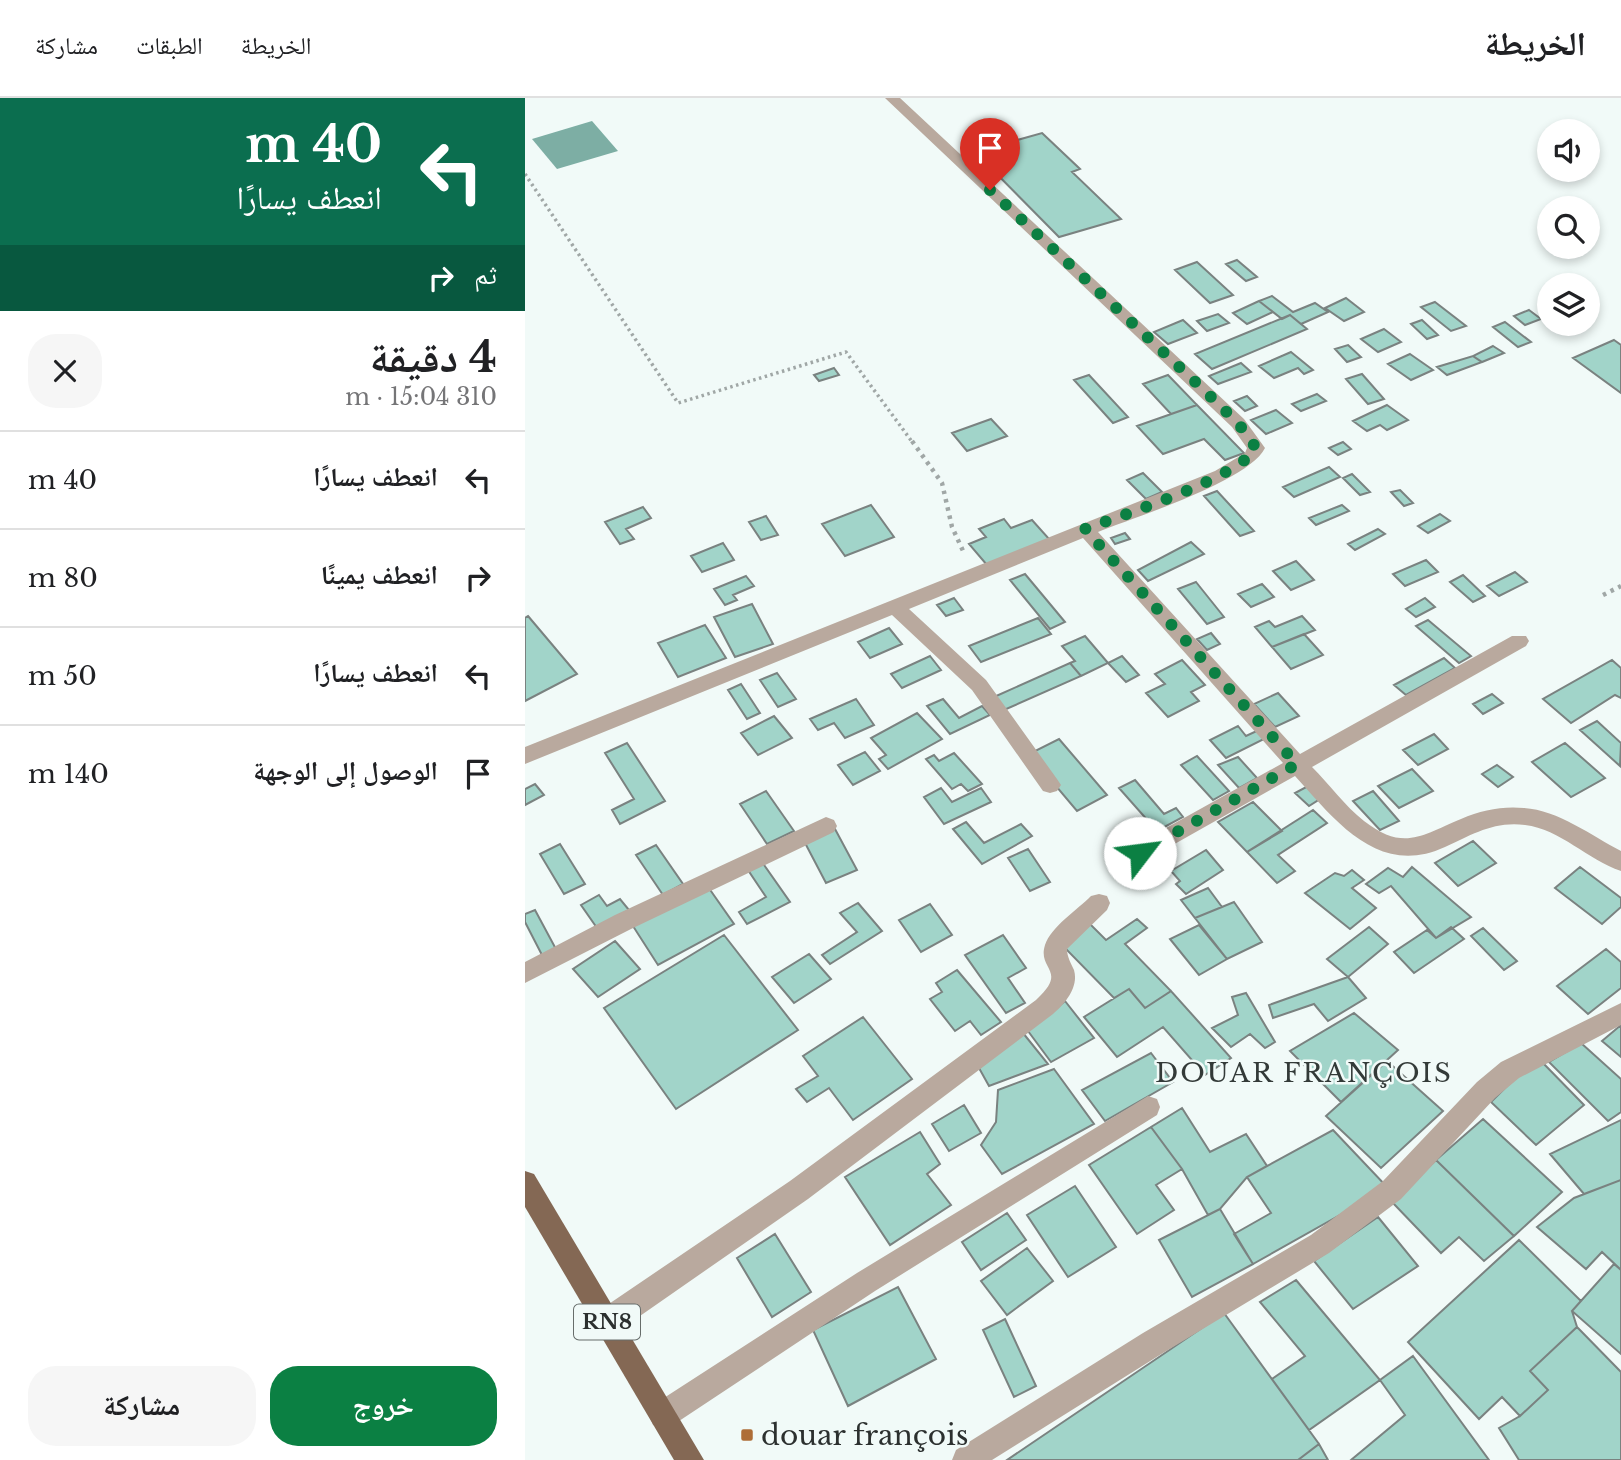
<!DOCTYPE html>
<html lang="ar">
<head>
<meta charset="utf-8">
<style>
	:root { --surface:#fff; --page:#f6f6f6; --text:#202124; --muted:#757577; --line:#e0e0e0; --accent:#0b8043 }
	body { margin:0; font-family:"Libre Baskerville","Noto Naskh Arabic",serif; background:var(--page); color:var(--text); direction:rtl; height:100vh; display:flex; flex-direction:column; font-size:26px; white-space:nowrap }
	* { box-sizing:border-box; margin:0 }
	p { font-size:23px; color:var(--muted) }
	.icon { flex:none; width:38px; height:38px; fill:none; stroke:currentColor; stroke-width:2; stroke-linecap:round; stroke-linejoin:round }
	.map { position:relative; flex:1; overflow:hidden; direction:ltr }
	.details { display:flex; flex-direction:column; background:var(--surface); width:525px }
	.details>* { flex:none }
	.guide { background:#0b6e4f; color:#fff; overflow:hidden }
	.fabs { position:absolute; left:1012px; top:21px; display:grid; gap:14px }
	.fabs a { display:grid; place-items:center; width:63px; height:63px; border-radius:50%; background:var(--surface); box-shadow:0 4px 10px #0003; font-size:35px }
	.pin { position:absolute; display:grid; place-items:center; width:60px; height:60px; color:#fff; margin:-72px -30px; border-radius:50% 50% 50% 0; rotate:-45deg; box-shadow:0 0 7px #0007 }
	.pin .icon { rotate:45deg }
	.me { position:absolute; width:77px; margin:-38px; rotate:60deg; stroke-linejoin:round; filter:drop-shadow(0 0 5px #0008) }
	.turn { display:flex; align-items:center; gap:24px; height:147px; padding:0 28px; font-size:32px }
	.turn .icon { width:91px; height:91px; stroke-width:2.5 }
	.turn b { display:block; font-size:49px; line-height:60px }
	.then { display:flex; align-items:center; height:66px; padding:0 28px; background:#0003; gap:14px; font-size:26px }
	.round { display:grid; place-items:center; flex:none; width:74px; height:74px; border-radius:28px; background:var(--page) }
	.head { display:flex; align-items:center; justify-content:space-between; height:119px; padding:0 28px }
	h1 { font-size:42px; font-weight:800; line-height:52px }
	.cta { display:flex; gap:14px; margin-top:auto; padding:14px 28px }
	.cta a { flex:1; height:80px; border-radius:28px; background:var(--accent); color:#fff; font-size:28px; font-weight:800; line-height:80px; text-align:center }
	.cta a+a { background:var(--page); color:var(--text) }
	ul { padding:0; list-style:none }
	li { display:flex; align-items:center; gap:21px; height:98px; padding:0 28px; border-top:2px solid var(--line) }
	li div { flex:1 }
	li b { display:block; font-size:26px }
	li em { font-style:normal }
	header { display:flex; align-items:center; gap:42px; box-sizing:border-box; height:98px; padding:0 35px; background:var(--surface); border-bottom:2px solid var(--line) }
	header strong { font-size:33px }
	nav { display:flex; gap:38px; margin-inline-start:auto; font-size:24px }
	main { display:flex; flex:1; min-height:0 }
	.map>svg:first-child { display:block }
</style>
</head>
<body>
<header>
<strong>الخريطة</strong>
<nav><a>الخريطة</a><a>الطبقات</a><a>مشاركة</a></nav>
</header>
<main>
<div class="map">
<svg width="1096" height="1362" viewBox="0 0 1096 1362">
	<rect width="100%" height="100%" fill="#f1faf8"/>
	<!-- water -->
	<path fill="#7daea4" d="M67,23l26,30 -61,18 -25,-30z"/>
	<!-- building -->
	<path fill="#a1d4c9" stroke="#7a8280" stroke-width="2" d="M517,35l38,36 -8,3 49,47 -62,18 -84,-85z
		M712,162l20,17 -11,4 -20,-17z
		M672,164l36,33 -23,8 -35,-33z
		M747,198l21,16 22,-9 13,9 -27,12 -11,-9 -8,4 -23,-18z
		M821,200l18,14 -20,9 -19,-13z
		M734,203l14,11 -26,12 -14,-11z
		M910,204l31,24 -15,5 -30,-24z
		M1004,212l12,9 -16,6 -11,-9z
		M693,216l11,9 -22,8 -10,-10z
		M765,217l17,14 -95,40 -17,-15z
		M658,222l14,13 -29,11 -14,-12z
		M897,222l16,15 -11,4 -16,-15z
		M980,224l26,20 -13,5 -25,-20z
		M859,231l17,13 -23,10 -17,-13z
		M1089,242l7,5v48l-48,-35z
		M823,247l13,12 -14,5 -12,-13z
		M968,248l11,7 -22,9 -9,-6z
		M766,254l22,18 -9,4 -6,-6 -24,10 -15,-12z
		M885,256l23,16 -22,10 -23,-16z
		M948,258l9,6 -35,13 -10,-8z
		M716,265l10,9 -33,12 -9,-8z
		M309,270l5,7 -20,6 -5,-6z
		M837,276l22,25 -16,5 -22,-25z
		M564,277l39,42 -15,6 -39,-43z
		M643,277l29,30 -26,9 -28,-30z
		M792,296l9,7 -25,10 -9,-7z
		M722,298l10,10 -12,5 -11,-10z
		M672,307l47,48 -19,7 -21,-21 -41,15 -26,-28z
		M862,307l21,15 -21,10 -7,-5 -13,6 -14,-10z
		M751,312l16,13 -26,11 -15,-14z
		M466,321l16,17 -40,15 -15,-18z
		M818,344l8,7 -13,6 -9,-7z
		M804,369l11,10 -46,20 -11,-10z
		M618,375l19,19 -16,7 -19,-19z
		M827,376l18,18 -10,3 -17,-17z
		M875,392l13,13 -9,3 -13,-14z
		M692,393l37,40 -14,5 -36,-40z
		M346,407l23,32 -49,19 -23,-32z
		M817,407l7,6 -33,14 -7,-7z
		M118,409l8,11 -25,11 8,10 -14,5 -15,-22z
		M915,416l10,7 -22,12 -10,-7z
		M241,418l12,19 -17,5 -12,-18z
		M479,421l7,9 21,-8 18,20 -63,25 -18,-21 17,-7 -7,-8z
		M853,431l7,5 -30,16 -7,-6z
		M600,435l5,6 -15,5 -4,-6z
		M666,444l13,12 -56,27 -10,-11z
		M198,445l11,17 -32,12 -11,-16z
		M901,462l12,12 -33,14 -12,-12z
		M771,463l18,19 -23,10 -18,-19z
		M990,474l12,10 -28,14 -12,-10z
		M500,476l40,48 -15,7 -40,-49z
		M938,477l22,21 -12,6 -23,-20z
		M221,478l8,10 -21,9 4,5 -12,5 -11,-16z
		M671,484l28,35 -17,7 -29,-35z
		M737,486l12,13 -23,10 -13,-13z
		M429,500l9,12 -17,6 -9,-11z
		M900,500l10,9 -19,10 -10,-8z
		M227,506l21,40 -38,13 -21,-40z
		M3,518l49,58 -52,27v-83z
		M777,518l13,14 -43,17 -17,-20 14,-6 6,6z
		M513,520l13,16 -70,28 -12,-16z
		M903,522l43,36 -12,7 -43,-37z
		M180,527l21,33 -48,19 -20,-34z
		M364,530l13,16 -32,14 -12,-16z
		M686,535l9,11 -13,6 -10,-11z
		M779,536l19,21 -32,14 -19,-22z
		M560,538l23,27 -27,13 -11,-13 5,-2 -13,-15z
		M405,558l11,14 -39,18 -11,-14z
		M597,558l17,19 -13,7 -18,-19z
		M919,560l11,10 -49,27 -12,-10z
		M657,562l23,25 -14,7 8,9 -31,16 -22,-24 19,-9 -10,-10z
		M1087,562l9,8v30l-6,-3 -44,28 -28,-24z
		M545,565l11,13 -77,34 -10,-13z
		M252,575l19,26 -18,8 -18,-27z
		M216,586l19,29 -13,6 -19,-29z
		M753,595l21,23 -24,11 -21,-23z
		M967,596l11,9 -20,11 -10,-10z
		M331,601l18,26 -29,13 -11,-15 -16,7 -8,-11z
		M418,601l16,19 23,-12 8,9 -40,19 -23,-28z
		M392,615l25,26 -54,30 -9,-10 7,-4 -15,-17z
		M249,618l18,22 -34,17 -17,-22z
		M1072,623l24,22 -1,23 -40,-36z
		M713,628l8,10 15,-7 7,8 -42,21 -16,-18z
		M909,636l14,15 -30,16 -15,-15z
		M534,641l48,56 -30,16 -48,-57z
		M102,645l38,58 -45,23 -8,-14 22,-11 -29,-46z
		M1040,645l40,35 -34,19 -39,-35z
		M340,654l15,19 -27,14 -15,-20z
		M429,655l28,31 -14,7 -7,-7 -9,5 -26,-30 8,-4 5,6z
		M672,658l32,35 -16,9 -32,-35z
		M713,659l19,21 -18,10 -21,-23z
		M972,667l16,12 -15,10 -16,-13z
		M887,671l21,22 -34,17 -21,-22z
		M610,682l29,34 12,-6 7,9 -26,14 -38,-43z
		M10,686l9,11 -19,10v-16z
		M785,687l13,12 -14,9 -14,-13z
		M416,690l11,14 29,-14 10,14 -47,22 -20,-27z
		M241,693l28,40 -27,13 -27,-40z
		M848,693l26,30 -19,9 -27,-29z
		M728,704l29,29 -35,21 -29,-30z
		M788,712l14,13 -49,32 17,16 -18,12 -30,-31z
		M441,724l18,21 37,-19 11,12 -50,28 -29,-35z
		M310,731l22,41 -31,13 -22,-42z
		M948,743l23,22 -38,23 -23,-23z
		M35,746l25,40 -21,10 -24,-40z
		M131,747l27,39 -20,11 -27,-40z
		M503,751l22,33 -20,9 -22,-33z
		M681,752l17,20 -37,24 -10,-10 4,-3 -9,-10z
		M237,764l28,40 -43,22 -8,-12 27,-15 -18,-27z
		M887,769l59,50 -35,21 -45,-52 -12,7 -13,-9 22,-16 15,9z
		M1055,769l41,31v9l-19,17 -47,-36z
		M827,772l12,10 -12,8 24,20 -26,21 -45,-36 30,-20 9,3z
		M181,786l28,40 -76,41 -27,-42z
		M683,790l14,19 -27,11 -14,-18z
		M74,797l8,11 13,-7 9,11 -32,18 -16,-23z
		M709,804l28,40 -35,17 -32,-41z
		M333,805l24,28 -52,33 -8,-9 35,-23 -17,-19z
		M405,806l22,31 -31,17 -22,-32z
		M10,812l22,41 -14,6 -18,-35v-8z
		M612,821l10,9 -22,16 46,47 -26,17 -16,-19 -15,9 -53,-54 29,-20 16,16z
		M674,827l28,34 -28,16 -29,-36z
		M844,829l19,17 -40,33 -21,-18z
		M926,829l13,12 -50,34 -20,-21 33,-22 9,8z
		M958,830l34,33 -13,9 -33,-34z
		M199,837l74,95 -122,79 -72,-101z
		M478,837l23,33 -18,10 17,25 -19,10 -41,-58z
		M90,843l25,28 -42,28 -25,-28z
		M1081,851l15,13v26l-33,26 -31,-28z
		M284,856l22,25 -37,24 -22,-26z
		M432,872l44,52 -20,13 -11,-14 -15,10 -25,-32 12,-7 -6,-9z
		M823,879l18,21 -38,23 -14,-17 -41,14 -4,-13z
		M604,891l16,19 26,-17 60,67 -26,17 -42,-48 -46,30 -33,-40z
		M721,895l29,49 -10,6 -15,-14 -19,13 -19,-19 26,-13 -6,-18z
		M540,903l29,37 -43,24 -23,-31z
		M829,915l44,37 -57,52 -51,-51z
		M338,919l49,62 -59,41 -24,-32 -22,14 -11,-13 22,-13 -15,-20z
		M1096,927v32l-19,-16z
		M498,935l25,31 -59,22 -10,-18z
		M1056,945l40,36v33l-13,9 -59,-59z
		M626,955l22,29 -68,39 -23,-31z
		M862,963l56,50 -62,57 -55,-52z
		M1016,963l43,44 -48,40 -45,-43 25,-25z
		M529,971l40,55 -92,50 -21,-29 15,-23 2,-32z
		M439,1007l17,28 -32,18 -17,-27z
		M657,1010l28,44 36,-18 21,32 -20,11 -27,32 -12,6 -26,-46 -31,-42z
		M958,1021l79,73 -48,44 -78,-76z
		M1096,1022v60l-37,14 -34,-40z
		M626,1029l31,42 -26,16 18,25 -37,24 -48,-69z
		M808,1032l55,58 -135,76 -19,-30 37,-21 -24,-36z
		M395,1034l20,32 -13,10 24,31 -61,40 -45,-68z
		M911,1062l78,76 -30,25 -25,-24 -18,16 -49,-51z
		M1096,1082v90l-19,-18 -16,17 -49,-42 37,-29z
		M550,1088l41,61 -48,30 -41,-62z
		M695,1111l33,55 -61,33 -33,-57z
		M482,1115l19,27 -45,30 -19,-28z
		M853,1119l40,49 -65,43 -39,-48z
		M250,1136l36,58 -39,25 -35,-59z
		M994,1142l62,61 -9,10 5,16 -47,44 18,19 -28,26 -18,-19 -23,22 -71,-77z
		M502,1150l26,33 -46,34 -26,-34z
		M1089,1166l7,6v84l-49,-43z
		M771,1182l84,100 -71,50 -37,-51 33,-23 -45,-54z
		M373,1189l38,72 -88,47 -35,-76z
		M699,1215l95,131 -21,16h-291z
		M480,1221l31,67 -22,11 -31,-67z
		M1052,1229l44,45v88h-102l-20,-32 21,-12 28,-26 -18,-19z
		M888,1258l76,104h-138l54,-45 -25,-35z
		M794,1346l9,16h-30z"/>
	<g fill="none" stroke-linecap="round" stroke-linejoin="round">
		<!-- path-far1 -->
		<path stroke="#a0a7a6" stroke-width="3.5" stroke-dasharray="2.5 3.5" stroke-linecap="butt" d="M0,76l153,229 168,-51 67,91"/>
		<!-- path -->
		<path stroke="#a0a7a6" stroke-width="4.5" stroke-dasharray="3.5 5" stroke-linecap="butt" d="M387,343l30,42 10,44 12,26
			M1078,497l18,-9"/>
		<!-- street -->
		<path fill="#b9a99e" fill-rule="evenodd" d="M360,0h15l344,321 21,29c-16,33 -130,69 -167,84l202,222 212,-118h14l3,5 -3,5 -214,121c17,17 33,39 52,54 40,31 58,14 97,-2 21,-9 41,-13 63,-11 34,2 68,28 97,43v20c-33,-11 -61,-42 -96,-46 -32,-4 -53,10 -80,22 -67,31 -110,-27 -150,-71l-147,83 -8,3 -8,-3 -3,-6 3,-6 151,-84 -200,-225 -174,71 77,71 71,99 4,6 -4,6 -7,2 -7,-2 -71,-101 -80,-75 -367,149v-17l690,-276 30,-18 2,-5 -15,-21z
			M301,719l8,3 3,6 -3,6 -203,97 -106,54v-21l90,-47z
			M574,796l8,2 3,7 -3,7 -40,39c0,8 4,14 7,21 5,17 -9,34 -21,44l-245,185 -191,133 -10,4 -10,-4 -4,-10 4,-10 193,-131 246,-181c33,-30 1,-30 9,-55 6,-18 32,-35 46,-49z
			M1096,905v22l-102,53 -24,20 -94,101 -72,54 -166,100 -171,107h-40l4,-10 187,-117 168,-98 72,-54 94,-99 24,-20z
			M623,998l9,3 3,8 -3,8 -282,176 -202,134 -10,4 -10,-4 -4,-10 4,-10 204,-132z"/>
		<!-- primary -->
		<path fill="#846854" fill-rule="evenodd" d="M0,1073l9,3 170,286h-30l-149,-253z"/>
	</g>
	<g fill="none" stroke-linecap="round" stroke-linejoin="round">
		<!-- route -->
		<path stroke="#0b8043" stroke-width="12" stroke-dasharray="0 21.6" d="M465,92l216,202 32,31 18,25c-14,28 -136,68 -171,81l212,235 -157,89"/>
	</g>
	<!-- markers -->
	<rect fill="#ae6d37" stroke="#f1faf8" stroke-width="2.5" x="215" y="1330" width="14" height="14" rx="3.5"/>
	<g text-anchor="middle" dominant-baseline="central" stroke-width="5" stroke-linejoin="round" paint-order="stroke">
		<!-- shield labels -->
		<rect fill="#f1faf8" stroke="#676d6b" stroke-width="2" x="49" y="1206.5" width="66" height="35" rx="5"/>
		<g font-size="21" font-weight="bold" fill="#2c302f">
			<text x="82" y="1224">RN8</text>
		</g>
		<!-- quarter labels -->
		<g font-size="26" letter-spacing="2" fill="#333a38" stroke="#f1faf8">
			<text x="779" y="975">DOUAR FRANÇOIS</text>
		</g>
		<!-- near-poi labels -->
		<g font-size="28" fill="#2c302f" stroke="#f1faf8" text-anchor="start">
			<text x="236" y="1337">douar françois</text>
		</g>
	</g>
</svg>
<div class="fabs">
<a><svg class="icon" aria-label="sound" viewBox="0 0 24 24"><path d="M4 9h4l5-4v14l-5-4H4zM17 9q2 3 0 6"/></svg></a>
<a><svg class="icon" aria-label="search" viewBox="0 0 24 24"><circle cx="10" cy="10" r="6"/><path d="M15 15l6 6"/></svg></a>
<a><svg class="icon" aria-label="layers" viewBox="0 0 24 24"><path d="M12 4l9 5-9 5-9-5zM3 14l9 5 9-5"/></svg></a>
</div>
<div class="pin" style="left:465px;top:92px;background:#d93025"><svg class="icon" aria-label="arrive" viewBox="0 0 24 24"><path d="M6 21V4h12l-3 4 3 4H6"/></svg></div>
<svg class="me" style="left:615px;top:755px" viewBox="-20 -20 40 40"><circle r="19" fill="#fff"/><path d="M0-13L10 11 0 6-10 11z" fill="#0b8043"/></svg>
</div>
<section class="details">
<div class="guide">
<div class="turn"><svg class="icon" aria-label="left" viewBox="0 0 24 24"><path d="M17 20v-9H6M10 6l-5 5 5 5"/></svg><div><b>40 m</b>انعطف يسارًا</div></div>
<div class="then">ثم<svg class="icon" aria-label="right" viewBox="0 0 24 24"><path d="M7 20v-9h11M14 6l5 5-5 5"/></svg></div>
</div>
<div class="head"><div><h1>4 دقيقة</h1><p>310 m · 15:04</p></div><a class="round"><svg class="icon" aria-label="close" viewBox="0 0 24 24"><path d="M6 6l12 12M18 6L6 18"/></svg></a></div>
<ul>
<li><svg class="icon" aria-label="left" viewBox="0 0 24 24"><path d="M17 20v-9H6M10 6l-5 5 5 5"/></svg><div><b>انعطف يسارًا</b></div><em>40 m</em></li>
<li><svg class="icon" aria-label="right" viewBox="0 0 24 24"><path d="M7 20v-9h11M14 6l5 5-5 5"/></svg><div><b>انعطف يمينًا</b></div><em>80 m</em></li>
<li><svg class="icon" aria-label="left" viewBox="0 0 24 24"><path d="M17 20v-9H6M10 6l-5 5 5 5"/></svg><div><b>انعطف يسارًا</b></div><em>50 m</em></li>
<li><svg class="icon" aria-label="arrive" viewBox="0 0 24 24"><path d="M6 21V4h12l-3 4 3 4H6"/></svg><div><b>الوصول إلى الوجهة</b></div><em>140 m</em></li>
</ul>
<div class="cta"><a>خروج</a><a>مشاركة</a></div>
</section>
</main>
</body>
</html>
